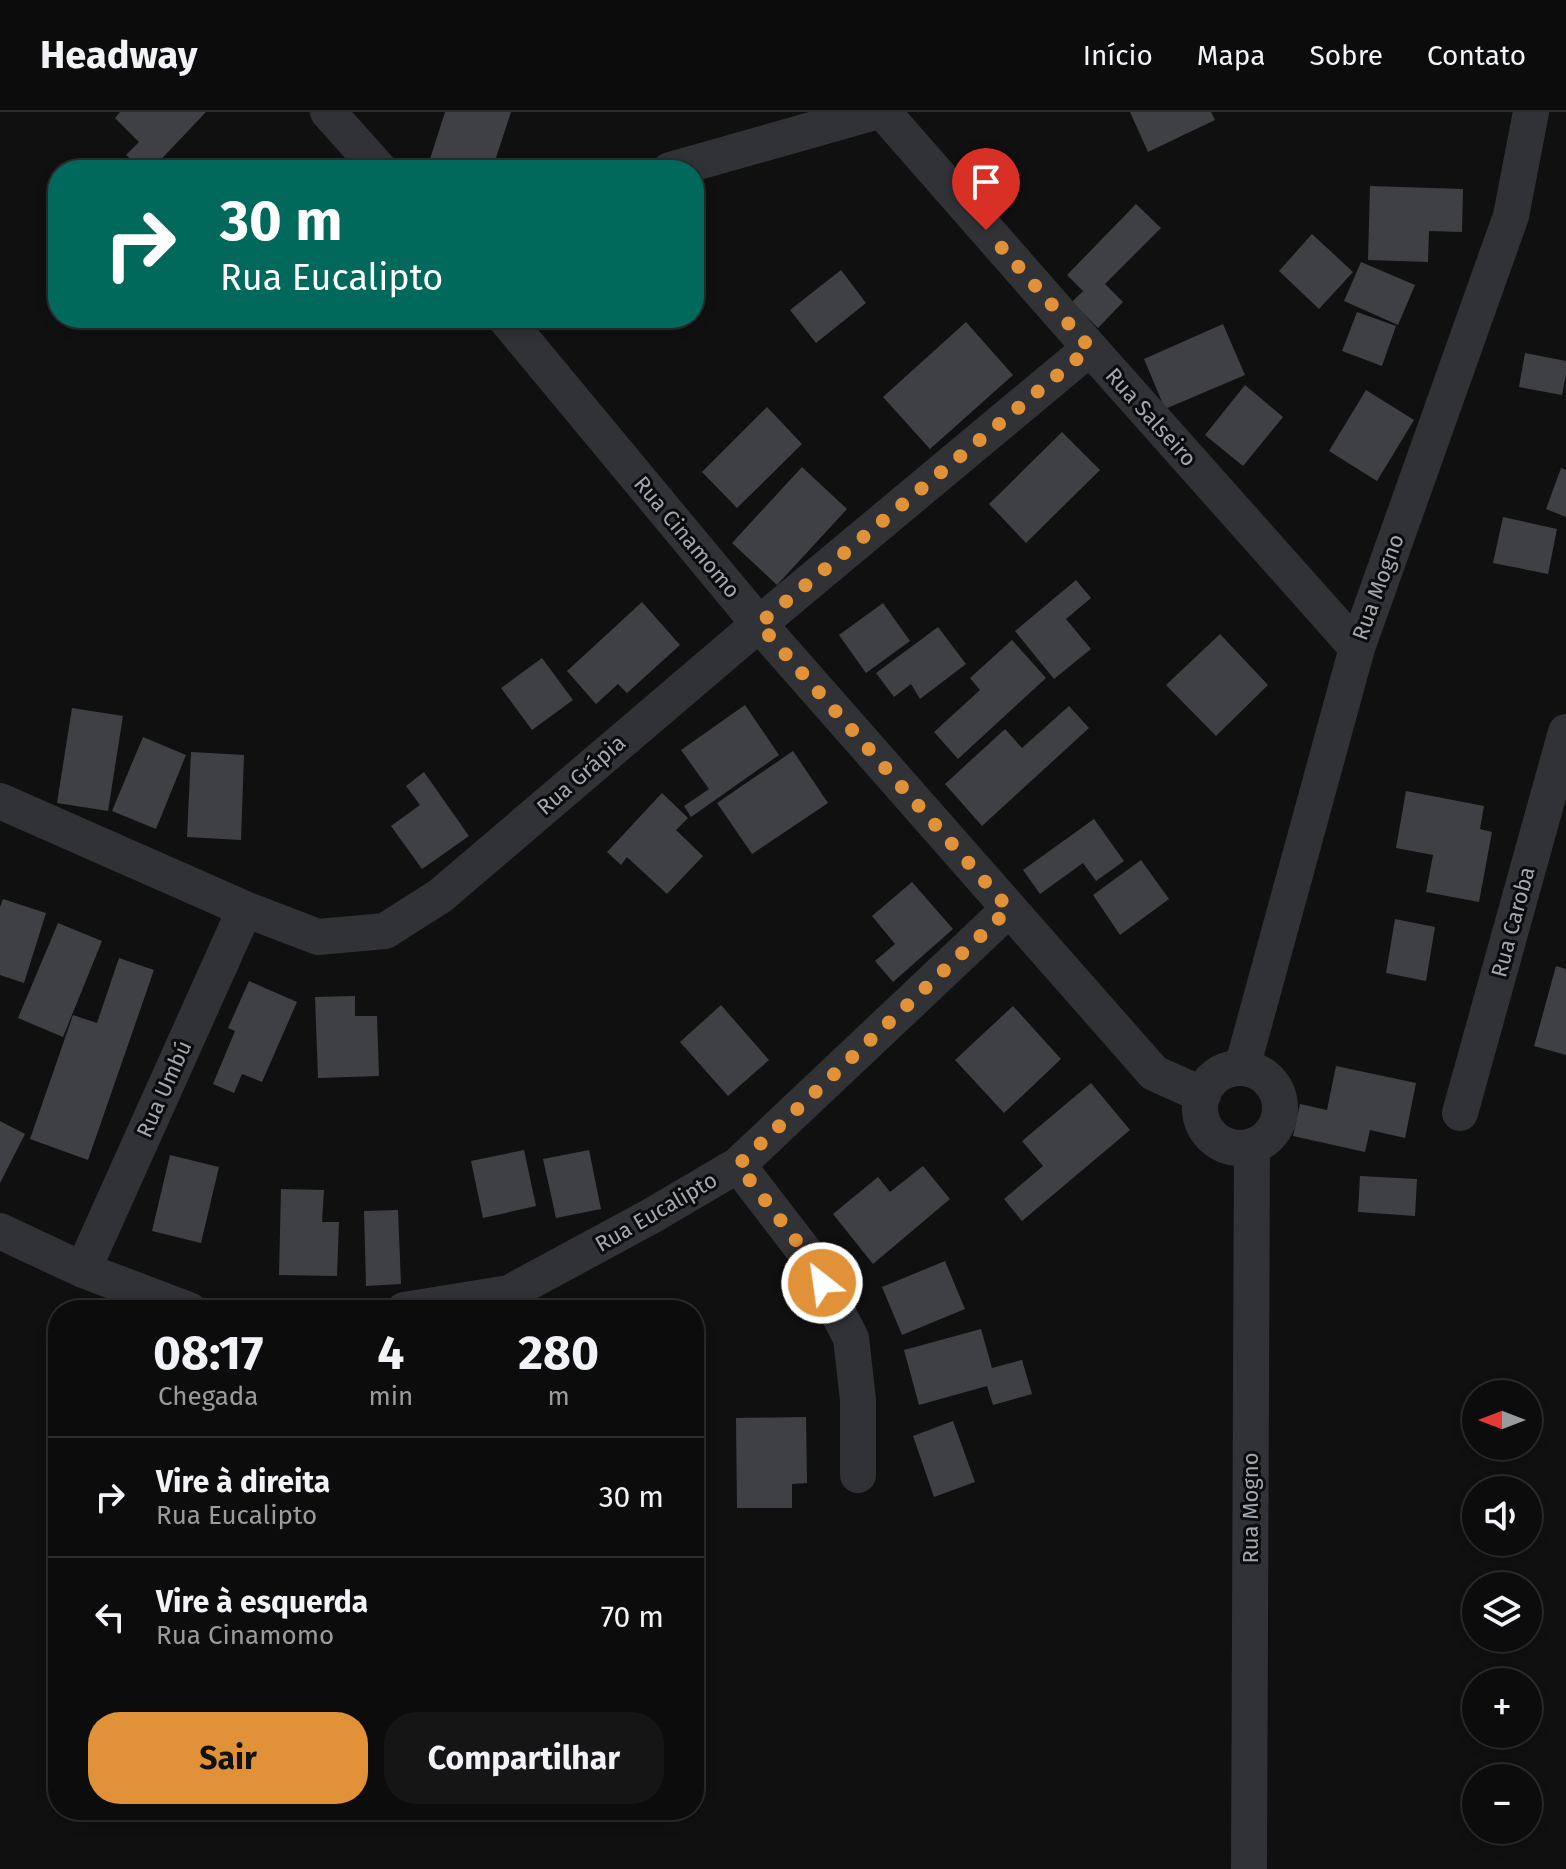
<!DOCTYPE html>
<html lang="pt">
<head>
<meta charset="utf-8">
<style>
	:root { --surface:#0c0c0d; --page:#151516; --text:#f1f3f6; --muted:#9a9b9d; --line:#2c2c2e; --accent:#e19137 }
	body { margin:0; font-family:"Fira Sans",sans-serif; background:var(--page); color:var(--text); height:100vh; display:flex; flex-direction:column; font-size:30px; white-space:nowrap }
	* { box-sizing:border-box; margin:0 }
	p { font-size:26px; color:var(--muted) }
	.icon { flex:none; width:44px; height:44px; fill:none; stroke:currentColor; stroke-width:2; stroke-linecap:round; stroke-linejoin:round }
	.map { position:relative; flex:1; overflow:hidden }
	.drawer { position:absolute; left:48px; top:1188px; width:656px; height:520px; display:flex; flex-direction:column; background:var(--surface); border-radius:32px; box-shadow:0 4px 12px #0003,0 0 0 2px var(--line) }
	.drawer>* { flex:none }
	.banner { position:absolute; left:48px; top:48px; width:656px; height:168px; border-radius:32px; box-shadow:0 4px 12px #0003,0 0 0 2px var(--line); background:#00695c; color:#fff; overflow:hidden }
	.needle { width:52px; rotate:270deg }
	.tools { position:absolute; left:1462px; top:1268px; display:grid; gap:16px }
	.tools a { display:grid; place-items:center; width:80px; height:80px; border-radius:50%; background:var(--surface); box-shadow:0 4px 12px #0003,0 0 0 2px var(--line); font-size:40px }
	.pin { position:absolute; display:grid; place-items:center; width:68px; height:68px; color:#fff; margin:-82px -34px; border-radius:50% 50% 50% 0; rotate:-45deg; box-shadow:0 0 8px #0007 }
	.pin .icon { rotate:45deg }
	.me { position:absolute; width:88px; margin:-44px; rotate:330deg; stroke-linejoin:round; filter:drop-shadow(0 0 6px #0008) }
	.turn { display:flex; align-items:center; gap:28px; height:168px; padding:0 40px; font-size:36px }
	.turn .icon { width:104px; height:104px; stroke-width:2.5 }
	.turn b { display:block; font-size:56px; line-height:68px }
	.eta { display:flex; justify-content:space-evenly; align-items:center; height:136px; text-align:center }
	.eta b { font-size:48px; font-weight:700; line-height:56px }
	.primary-button { display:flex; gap:16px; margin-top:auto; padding:16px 40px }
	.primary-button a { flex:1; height:92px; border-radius:32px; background:var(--accent); color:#111; font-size:32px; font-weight:700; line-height:92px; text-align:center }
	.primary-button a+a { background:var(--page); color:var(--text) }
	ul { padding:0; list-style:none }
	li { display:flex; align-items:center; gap:24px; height:120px; padding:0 40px; border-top:2px solid var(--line) }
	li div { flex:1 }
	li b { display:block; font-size:30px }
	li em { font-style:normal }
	header { display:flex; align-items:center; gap:48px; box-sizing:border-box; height:112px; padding:0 40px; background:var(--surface); border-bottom:2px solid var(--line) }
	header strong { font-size:38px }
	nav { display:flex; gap:44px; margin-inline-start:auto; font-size:28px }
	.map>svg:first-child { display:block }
</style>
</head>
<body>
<header>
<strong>Headway</strong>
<nav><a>Início</a><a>Mapa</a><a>Sobre</a><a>Contato</a></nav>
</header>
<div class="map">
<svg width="1566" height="1757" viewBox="0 0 1566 1757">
	<rect width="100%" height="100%" fill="#101011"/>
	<!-- building -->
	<path fill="#3f4044" d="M120,0h86l-55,58h-9l-16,-15 13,-13 -24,-24z
		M445,0h66l-19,58h-30l-32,-11z
		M1130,0h81l4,8 -67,32z
		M1370,74l93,3 -1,43 -33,-1 -1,31 -60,-2z
		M1136,92l25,24 -56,56 18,18 -25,26 -26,-26 11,-11 -16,-16z
		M1312,122l41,38 -34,37 -40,-38z
		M1361,150l54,23 -17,40 -54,-24z
		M841,158l25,33 -50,40 -26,-33z
		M1357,200l39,14 -14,40 -40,-15z
		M966,210l47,53 -83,74 -47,-52z
		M1223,212l22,51 -80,34 -21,-50z
		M1525,241l41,8v13l-4,21 -43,-8z
		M1245,273l38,32 -40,49 -38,-31z
		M1366,278l48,30 -37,61 -48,-30z
		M767,295l35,37 -65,64 -35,-36z
		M1062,320l38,38 -74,73 -37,-39z
		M802,355l45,42 -70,76 -45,-42z
		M1561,356l5,2v47l-20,-8z
		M1503,405l54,12 -9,45 -55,-11z
		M1076,468l15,18 -25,21 25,30 -37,30 -39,-48z
		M642,490l38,43 -53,48 -9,-9 -22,20 -29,-33z
		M883,491l27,38 -44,32 -27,-38z
		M938,515l28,37 -46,35 -9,-15 -17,13 -18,-24z
		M1220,522l48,51 -52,51 -50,-51z
		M1012,528l34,38 -88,81 -24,-27 46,-42 -10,-12z
		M542,546l31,42 -41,30 -31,-42z
		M745,593l34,50 -88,62 -7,-11 25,-17 -28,-39z
		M1069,594l20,22 -107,98 -37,-42 60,-55 17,19z
		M72,596l51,8 -15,95 -51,-8z
		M143,625l43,18 -30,74 -44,-18z
		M793,639l35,52 -76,51 -35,-51z
		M191,640l53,3 -3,85 -54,-3z
		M424,660l45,64 -47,33 -31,-43 29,-21 -14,-19z
		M1406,679l78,15 -4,23 12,3 -13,70 -53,-10 7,-37 -37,-7z
		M662,681l26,25 -12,12 27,26 -36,38 -40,-37 -6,8 -14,-13z
		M1094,707l30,42 -28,20 -13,-18 -43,31 -17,-24z
		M1141,748l28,39 -49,36 -27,-40z
		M912,770l41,47 -60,53 -18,-21 20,-17 -23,-28z
		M3,787l43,14 -22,70 -24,-8v-68z
		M1395,807l40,8 -9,54 -40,-8z
		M58,811l44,18 -39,96 -45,-19z
		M119,846l35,12 -66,190 -58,-21 43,-124 24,8z
		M1556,854l10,3v86l-32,-9z
		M249,869l48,21 -35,80 -20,-8 -8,19 -21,-9 22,-53 -7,-3z
		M355,884v20h22l2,60 -61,2 -3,-81z
		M721,893l48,55 -41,36 -48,-54z
		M1013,894l48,53 -57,54 -49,-53z
		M1336,954l80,17 -11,55 -35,-8 -5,22 -72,-16 7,-32 27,6z
		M1091,971l39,47 -108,91 -18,-22 39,-33 -21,-25z
		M0,1009l25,13 -25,49z
		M524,1038l12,56 -53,12 -12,-57z
		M589,1038l12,59 -45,9 -13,-59z
		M170,1043l49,12 -18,76 -49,-12z
		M923,1054l27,33 -77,65 -40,-50 45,-37 12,15z
		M1360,1064l57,3 -2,37 -57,-4z
		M281,1077l43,1 -2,32h17l-2,54 -58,-1z
		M398,1098l3,74 -35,2 -2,-75z
		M945,1149l20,48 -63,26 -20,-48z
		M981,1217l11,39 30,-8 10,34 -39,11 -6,-19 -68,19 -15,-55z
		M806,1305l1,66 -15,1v24h-55l-1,-90z
		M953,1309l22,61 -41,15 -21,-61z"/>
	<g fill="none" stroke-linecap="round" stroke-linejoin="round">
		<!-- street -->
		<path stroke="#313235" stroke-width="36" d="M328,0l52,58
			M883,0l207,236 267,300
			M670,58l205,-58
			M505,206l254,306 395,449 49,22
			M0,689l245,108 73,28 67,-6 55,-35 319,-272 331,-276
			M1200 996a40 40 0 1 1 80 0a40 40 0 1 1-80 0Z
			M1242,956l115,-420 154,-432 20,-104
			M1460,1001l106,-381
			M738,1053l70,91 43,82 7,62v75
			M0,1119l83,39 106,40
			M83,1158l162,-361
			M404,1198l105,-17 144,-78 85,-50 271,-256
			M1249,1757l3,-722"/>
	</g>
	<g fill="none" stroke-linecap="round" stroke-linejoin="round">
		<!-- route -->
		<path stroke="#e19137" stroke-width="14" stroke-dasharray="0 25.2" d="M822,1171l-14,-27 -70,-91 271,-256 -250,-285 331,-276 -104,-118"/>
	</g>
	<g text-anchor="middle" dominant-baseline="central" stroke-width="6" stroke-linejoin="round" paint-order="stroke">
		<!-- street labels -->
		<g font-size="22" fill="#a2a8b0" stroke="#0b0b0c">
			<text transform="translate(1151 305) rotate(48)">Rua Salseiro</text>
			<text transform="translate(687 425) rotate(50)">Rua Cinamomo</text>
			<text transform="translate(1378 475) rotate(-70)">Rua Mogno</text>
			<text transform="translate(581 663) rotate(-41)">Rua Grápia</text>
			<text transform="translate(1513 810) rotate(-75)">Rua Caroba</text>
			<text transform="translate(164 977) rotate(-66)">Rua Umbú</text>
			<text transform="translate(656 1100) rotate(-30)">Rua Eucalipto</text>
			<text transform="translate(1250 1396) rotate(-90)">Rua Mogno</text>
		</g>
	</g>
</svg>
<div class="tools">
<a><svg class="needle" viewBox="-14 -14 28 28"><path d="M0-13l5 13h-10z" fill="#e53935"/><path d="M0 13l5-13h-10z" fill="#9a9b9d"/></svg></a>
<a><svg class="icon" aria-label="sound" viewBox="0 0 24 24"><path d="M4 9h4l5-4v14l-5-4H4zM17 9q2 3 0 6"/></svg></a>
<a><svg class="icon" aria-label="layers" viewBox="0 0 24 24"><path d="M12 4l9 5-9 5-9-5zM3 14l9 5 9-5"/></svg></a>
<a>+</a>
<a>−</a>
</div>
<div class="pin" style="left:986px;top:118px;background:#d93025"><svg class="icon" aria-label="arrive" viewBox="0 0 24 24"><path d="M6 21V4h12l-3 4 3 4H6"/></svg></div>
<svg class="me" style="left:822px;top:1171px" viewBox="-20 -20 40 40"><circle r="17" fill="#e19137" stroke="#fff" stroke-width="3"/><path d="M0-11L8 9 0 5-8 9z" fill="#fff"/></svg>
<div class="banner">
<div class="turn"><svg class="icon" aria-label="right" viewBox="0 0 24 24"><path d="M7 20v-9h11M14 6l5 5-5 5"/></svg><div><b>30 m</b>Rua Eucalipto</div></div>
</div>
<section class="drawer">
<div class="eta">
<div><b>08:17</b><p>Chegada</p></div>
<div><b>4</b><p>min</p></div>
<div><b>280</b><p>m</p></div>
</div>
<ul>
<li><svg class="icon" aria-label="right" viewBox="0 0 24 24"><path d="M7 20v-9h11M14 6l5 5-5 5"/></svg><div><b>Vire à direita</b><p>Rua Eucalipto</p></div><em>30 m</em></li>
<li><svg class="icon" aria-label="left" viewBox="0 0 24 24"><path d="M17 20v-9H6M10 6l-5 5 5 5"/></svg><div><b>Vire à esquerda</b><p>Rua Cinamomo</p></div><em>70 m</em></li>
</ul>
<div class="primary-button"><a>Sair</a><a>Compartilhar</a></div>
</section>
</div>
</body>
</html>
